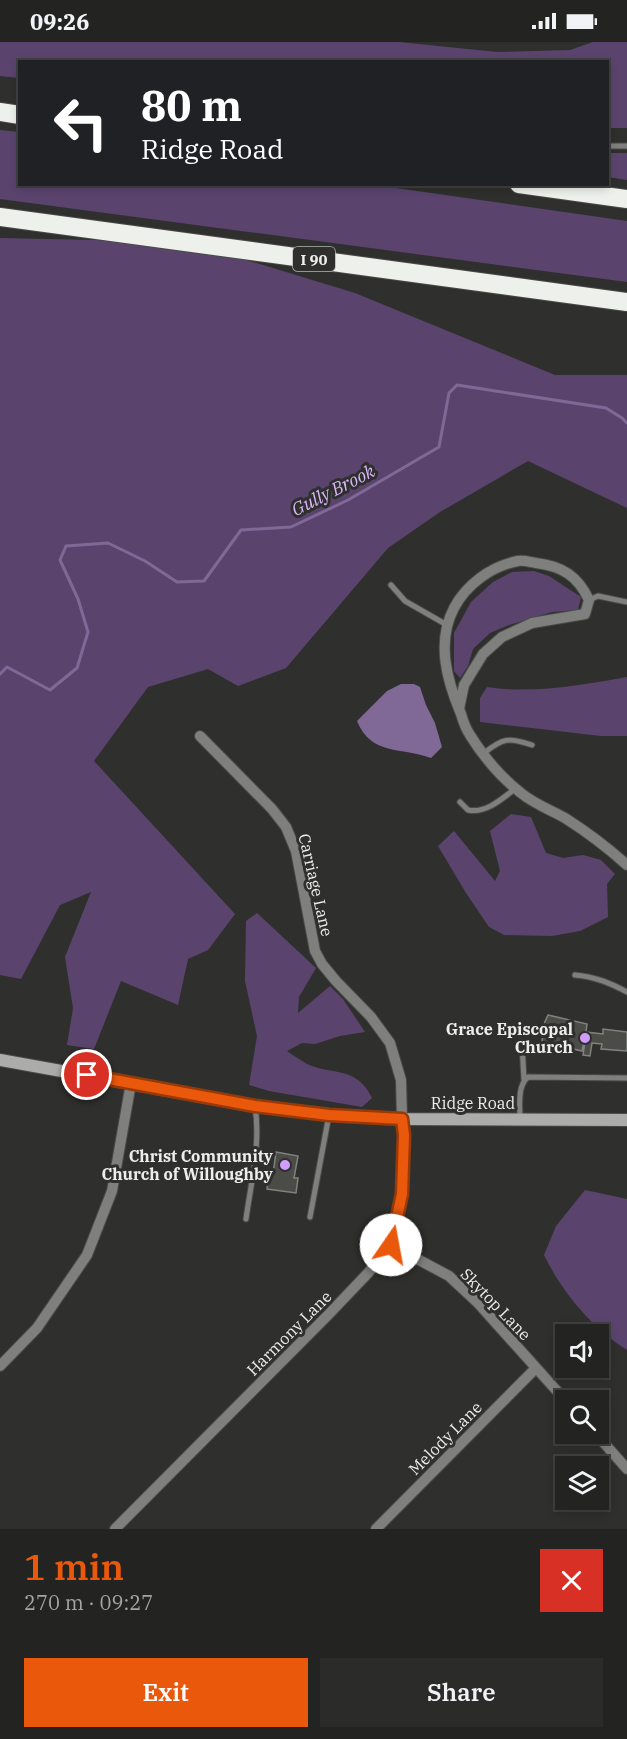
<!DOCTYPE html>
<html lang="en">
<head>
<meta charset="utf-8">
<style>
	:root { --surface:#232422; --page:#2b2c2a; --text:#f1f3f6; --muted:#a3a4a5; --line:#404140; --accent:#ea580c }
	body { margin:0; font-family:"IBM Plex Serif",serif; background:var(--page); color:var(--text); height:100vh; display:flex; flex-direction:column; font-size:22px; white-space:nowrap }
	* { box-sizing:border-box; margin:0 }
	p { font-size:20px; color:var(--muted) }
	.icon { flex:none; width:33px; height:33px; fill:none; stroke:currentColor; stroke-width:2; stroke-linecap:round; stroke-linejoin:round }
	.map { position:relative; height:1487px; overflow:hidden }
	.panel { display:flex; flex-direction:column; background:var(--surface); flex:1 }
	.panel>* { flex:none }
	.top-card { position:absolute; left:18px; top:18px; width:591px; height:126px; border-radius:0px; box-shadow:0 3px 9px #0003,0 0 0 2px var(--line); background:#202124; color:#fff; overflow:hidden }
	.buttons { position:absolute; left:555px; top:1282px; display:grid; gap:12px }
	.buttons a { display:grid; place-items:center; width:54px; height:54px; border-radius:0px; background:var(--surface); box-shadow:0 3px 9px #0003,0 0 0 2px var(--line); font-size:30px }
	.pin { position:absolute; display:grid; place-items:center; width:51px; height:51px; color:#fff; margin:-26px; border:3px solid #fff; border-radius:50%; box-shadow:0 2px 6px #0007 }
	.me { position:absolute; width:66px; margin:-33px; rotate:12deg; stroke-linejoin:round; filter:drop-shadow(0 0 4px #0008) }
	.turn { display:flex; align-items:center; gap:21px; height:126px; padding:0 24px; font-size:27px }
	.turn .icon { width:78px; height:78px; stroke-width:2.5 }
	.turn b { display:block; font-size:42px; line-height:51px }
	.round { display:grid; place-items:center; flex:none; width:63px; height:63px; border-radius:0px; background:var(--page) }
	.headline { display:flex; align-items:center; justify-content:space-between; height:102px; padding:0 24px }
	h1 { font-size:36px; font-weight:600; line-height:45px; color:var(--accent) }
	.cta { display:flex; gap:12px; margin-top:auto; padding:12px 24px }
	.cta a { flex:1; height:69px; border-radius:0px; background:var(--accent); color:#fff; font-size:24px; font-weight:600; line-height:69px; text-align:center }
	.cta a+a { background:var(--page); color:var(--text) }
	.status { display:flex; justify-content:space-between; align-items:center; height:42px; padding:0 30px; background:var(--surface); direction:ltr }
	.status svg { height:16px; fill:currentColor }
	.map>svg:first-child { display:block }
</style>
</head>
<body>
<div class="status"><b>09:26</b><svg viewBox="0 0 49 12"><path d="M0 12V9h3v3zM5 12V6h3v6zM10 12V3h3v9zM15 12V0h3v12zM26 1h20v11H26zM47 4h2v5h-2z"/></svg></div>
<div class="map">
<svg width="627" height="1487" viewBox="0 0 627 1487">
	<rect width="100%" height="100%" fill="#2f302d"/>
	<!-- green -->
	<path fill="#5a446e" d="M0,0h399l98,10 73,-2 23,-8h34v86h-19v-66h-588l-1,16 -19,-2z
		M0,88l19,2 1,52 355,1 252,36v61l-627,-83z
		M608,111h19v27l-19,-3z
		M0,196l187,4 168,51 200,82h72v133l-99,-47 -88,51 -52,36 -102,120 -48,18 -30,-17 -60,18 -54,74 141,153 -27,36 -20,9 -10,46 -57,-24 -27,68 -27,-4 6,-37 -8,-51 26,-65 -31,13 -39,74 -21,-4z
		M534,529l15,5 32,21 -3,13 -26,2 -43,13 -19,8 -17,16 -5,17 -8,12 -6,-7v-38l17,-31 22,-20 19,-10z
		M627,635v59h-26l-121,-14v-24l7,-11c44,7 96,-2 140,-10z
		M511,772l20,3 15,36 17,5 20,-3 18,5 14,14 -8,10 1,33 -28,14 -28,5 -48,-1 -15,-8 -23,-34 -28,-47 16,-15 41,50 5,-10 -10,-40z
		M257,871l59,55 -17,29 -1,16 32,-27 13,13 22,33 -25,4 -25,8 -13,-1 -15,8c6,4 13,9 20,13 26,12 49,1 65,34l-10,9 -93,-16 -20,-6 8,-49 -12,-55 1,-60z
		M585,1148l42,9v151c-35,-22 -65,-58 -83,-95l12,-29z"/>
	<!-- water -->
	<path fill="#806996" d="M401,642h13l6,3 6,18 9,18 7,24 -11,11c-29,-11 -60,-2 -74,-37l30,-30z"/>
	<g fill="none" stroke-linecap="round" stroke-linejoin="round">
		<!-- stream -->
		<path stroke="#806996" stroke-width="3" d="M0,632l7,-7 43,23 27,-22 11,-36 -10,-33 -18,-39 6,-14 42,-3 37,18 32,21 27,-1 37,-51 50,-3 57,-27 91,-53 10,-54 8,-8 149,23 16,10 5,5"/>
	</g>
	<!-- building -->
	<path fill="#4b4c48" stroke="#80827d" stroke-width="1.5" d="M548,973l39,9 -1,8 17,2v-5l24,3v19l-26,-2 1,-5 -10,-1 -2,13 -7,-1 2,-13 -1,-1 -2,10 -40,-9 2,-18z
		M276,1110l22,4 -4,22h4l-2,15 -29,-4 2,-16 4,1z"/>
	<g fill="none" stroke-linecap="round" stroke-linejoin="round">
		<defs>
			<path id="lane" d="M608,104h19
				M391,543l14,16 42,24
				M589,558l9,-4 29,6
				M484,711c19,-15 24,-16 48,-8
				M460,760l8,8c18,4 35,-12 48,-22
				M575,933c21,2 35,8 52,17
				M521,983l3,55
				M520,1078c0,-14 -3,-34 8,-43l99,1
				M310,1175l19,-102
				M246,1177c5,-37 15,-75 9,-113"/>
			<path id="street" d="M459,667l5,-24 19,-31 19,-17 30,-14 53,-9 4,-14c-11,-24 -27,-34 -53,-37 -6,-1 -13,-3 -18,-2 -27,5 -52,24 -64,47 -18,34 -7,73 7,106 2,7 5,15 9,21 13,21 32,43 51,58 13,11 30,17 44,25 22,14 42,29 62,47
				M391,1203l58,31 28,26 89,99
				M0,1324l37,-38 50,-73 25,-64 19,-108
				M596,1392l31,35
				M115,1487l213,-214 40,-42 23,-28 11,-51 2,-59 -2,-16 -1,-39 -11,-37 -19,-26 -35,-36 -14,-17 -7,-13 -19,-100 -10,-24 -14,-18 -72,-73
				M376,1487l160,-161"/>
			<path id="secondary" d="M0,1018l255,46 74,9 73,4 225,1"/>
			<path id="highway" d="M0,70l20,3
				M519,142l108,15
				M0,175l627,85"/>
		</defs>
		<!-- lane casing -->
		<use href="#lane" stroke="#4a4b48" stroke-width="7"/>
		<!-- street casing -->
		<use href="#street" stroke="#4a4b48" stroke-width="12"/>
		<!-- secondary casing -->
		<use href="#secondary" stroke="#4a4b48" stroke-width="14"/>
		<!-- highway casing -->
		<use href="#highway" stroke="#4a4b48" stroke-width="20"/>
		<!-- lane -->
		<use href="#lane" stroke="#7f807e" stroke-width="5"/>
		<!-- street -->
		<use href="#street" stroke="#7f807e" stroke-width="10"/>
		<!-- secondary -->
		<use href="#secondary" stroke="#acadaa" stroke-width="12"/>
		<!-- highway -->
		<use href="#highway" stroke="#eef0eb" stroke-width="18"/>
	</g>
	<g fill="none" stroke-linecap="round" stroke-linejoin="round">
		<defs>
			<path id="route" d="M87,1033l168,31 74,9 73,4 2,16 -2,59 -11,51"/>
		</defs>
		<!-- route casing -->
		<use href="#route" stroke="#983908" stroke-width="15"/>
		<!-- route -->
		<use href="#route" stroke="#ea580c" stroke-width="10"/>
	</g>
	<!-- markers -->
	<g fill="#d09dff" stroke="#2f302d" stroke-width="2">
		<circle cx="585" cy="996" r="6"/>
		<circle cx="285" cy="1123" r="6"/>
	</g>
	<g text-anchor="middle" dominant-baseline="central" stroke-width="6" stroke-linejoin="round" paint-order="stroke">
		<!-- shield labels -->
		<rect fill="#2f302d" stroke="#b4b5b2" stroke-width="1.5" x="293" y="205" width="42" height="24" rx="4.5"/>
		<g font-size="15" font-weight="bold" fill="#edeeeb">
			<text x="314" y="217">I 90</text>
		</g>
		<!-- street labels -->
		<g font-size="16" fill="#edeeeb" stroke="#2f302d">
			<text transform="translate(316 843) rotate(77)">Carriage Lane</text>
			<text x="473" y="1061">Ridge Road</text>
			<text transform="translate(496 1262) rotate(46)">Skytop Lane</text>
			<text transform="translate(289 1291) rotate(-45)">Harmony Lane</text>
			<text transform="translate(445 1396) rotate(-45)">Melody Lane</text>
		</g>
		<!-- poi labels -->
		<g font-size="16" font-weight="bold" fill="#edeeeb" stroke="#2f302d" text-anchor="end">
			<text x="573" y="987">Grace Episcopal<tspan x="573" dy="18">Church</tspan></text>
			<text x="273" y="1114">Christ Community<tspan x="273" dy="18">Church of Willoughby</tspan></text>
		</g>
		<!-- water labels -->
		<g font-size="18" font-style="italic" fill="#d9b5fc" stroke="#2f302d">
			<text transform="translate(333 448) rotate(-27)">Gully Brook</text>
		</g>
	</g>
</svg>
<div class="buttons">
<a><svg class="icon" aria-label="sound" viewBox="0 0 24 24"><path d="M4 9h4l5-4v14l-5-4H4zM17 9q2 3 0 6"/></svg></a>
<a><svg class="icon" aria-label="search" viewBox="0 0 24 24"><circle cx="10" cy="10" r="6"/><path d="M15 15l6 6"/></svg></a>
<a><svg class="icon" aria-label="layers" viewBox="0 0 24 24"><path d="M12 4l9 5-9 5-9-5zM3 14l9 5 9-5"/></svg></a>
</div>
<div class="pin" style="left:87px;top:1033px;background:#d93025"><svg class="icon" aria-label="arrive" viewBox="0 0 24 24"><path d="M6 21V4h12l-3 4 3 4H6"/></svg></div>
<svg class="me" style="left:391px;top:1203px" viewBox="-20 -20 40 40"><circle r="19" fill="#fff"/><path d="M0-13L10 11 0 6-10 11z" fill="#ea580c"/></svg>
<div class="top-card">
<div class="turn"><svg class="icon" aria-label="left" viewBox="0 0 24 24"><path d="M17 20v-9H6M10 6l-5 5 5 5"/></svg><div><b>80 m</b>Ridge Road</div></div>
</div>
</div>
<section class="panel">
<div class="headline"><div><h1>1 min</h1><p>270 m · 09:27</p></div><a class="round" style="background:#d93025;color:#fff"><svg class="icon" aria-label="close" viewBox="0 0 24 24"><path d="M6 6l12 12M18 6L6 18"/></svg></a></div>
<div class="cta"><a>Exit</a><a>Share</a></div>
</section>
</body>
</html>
